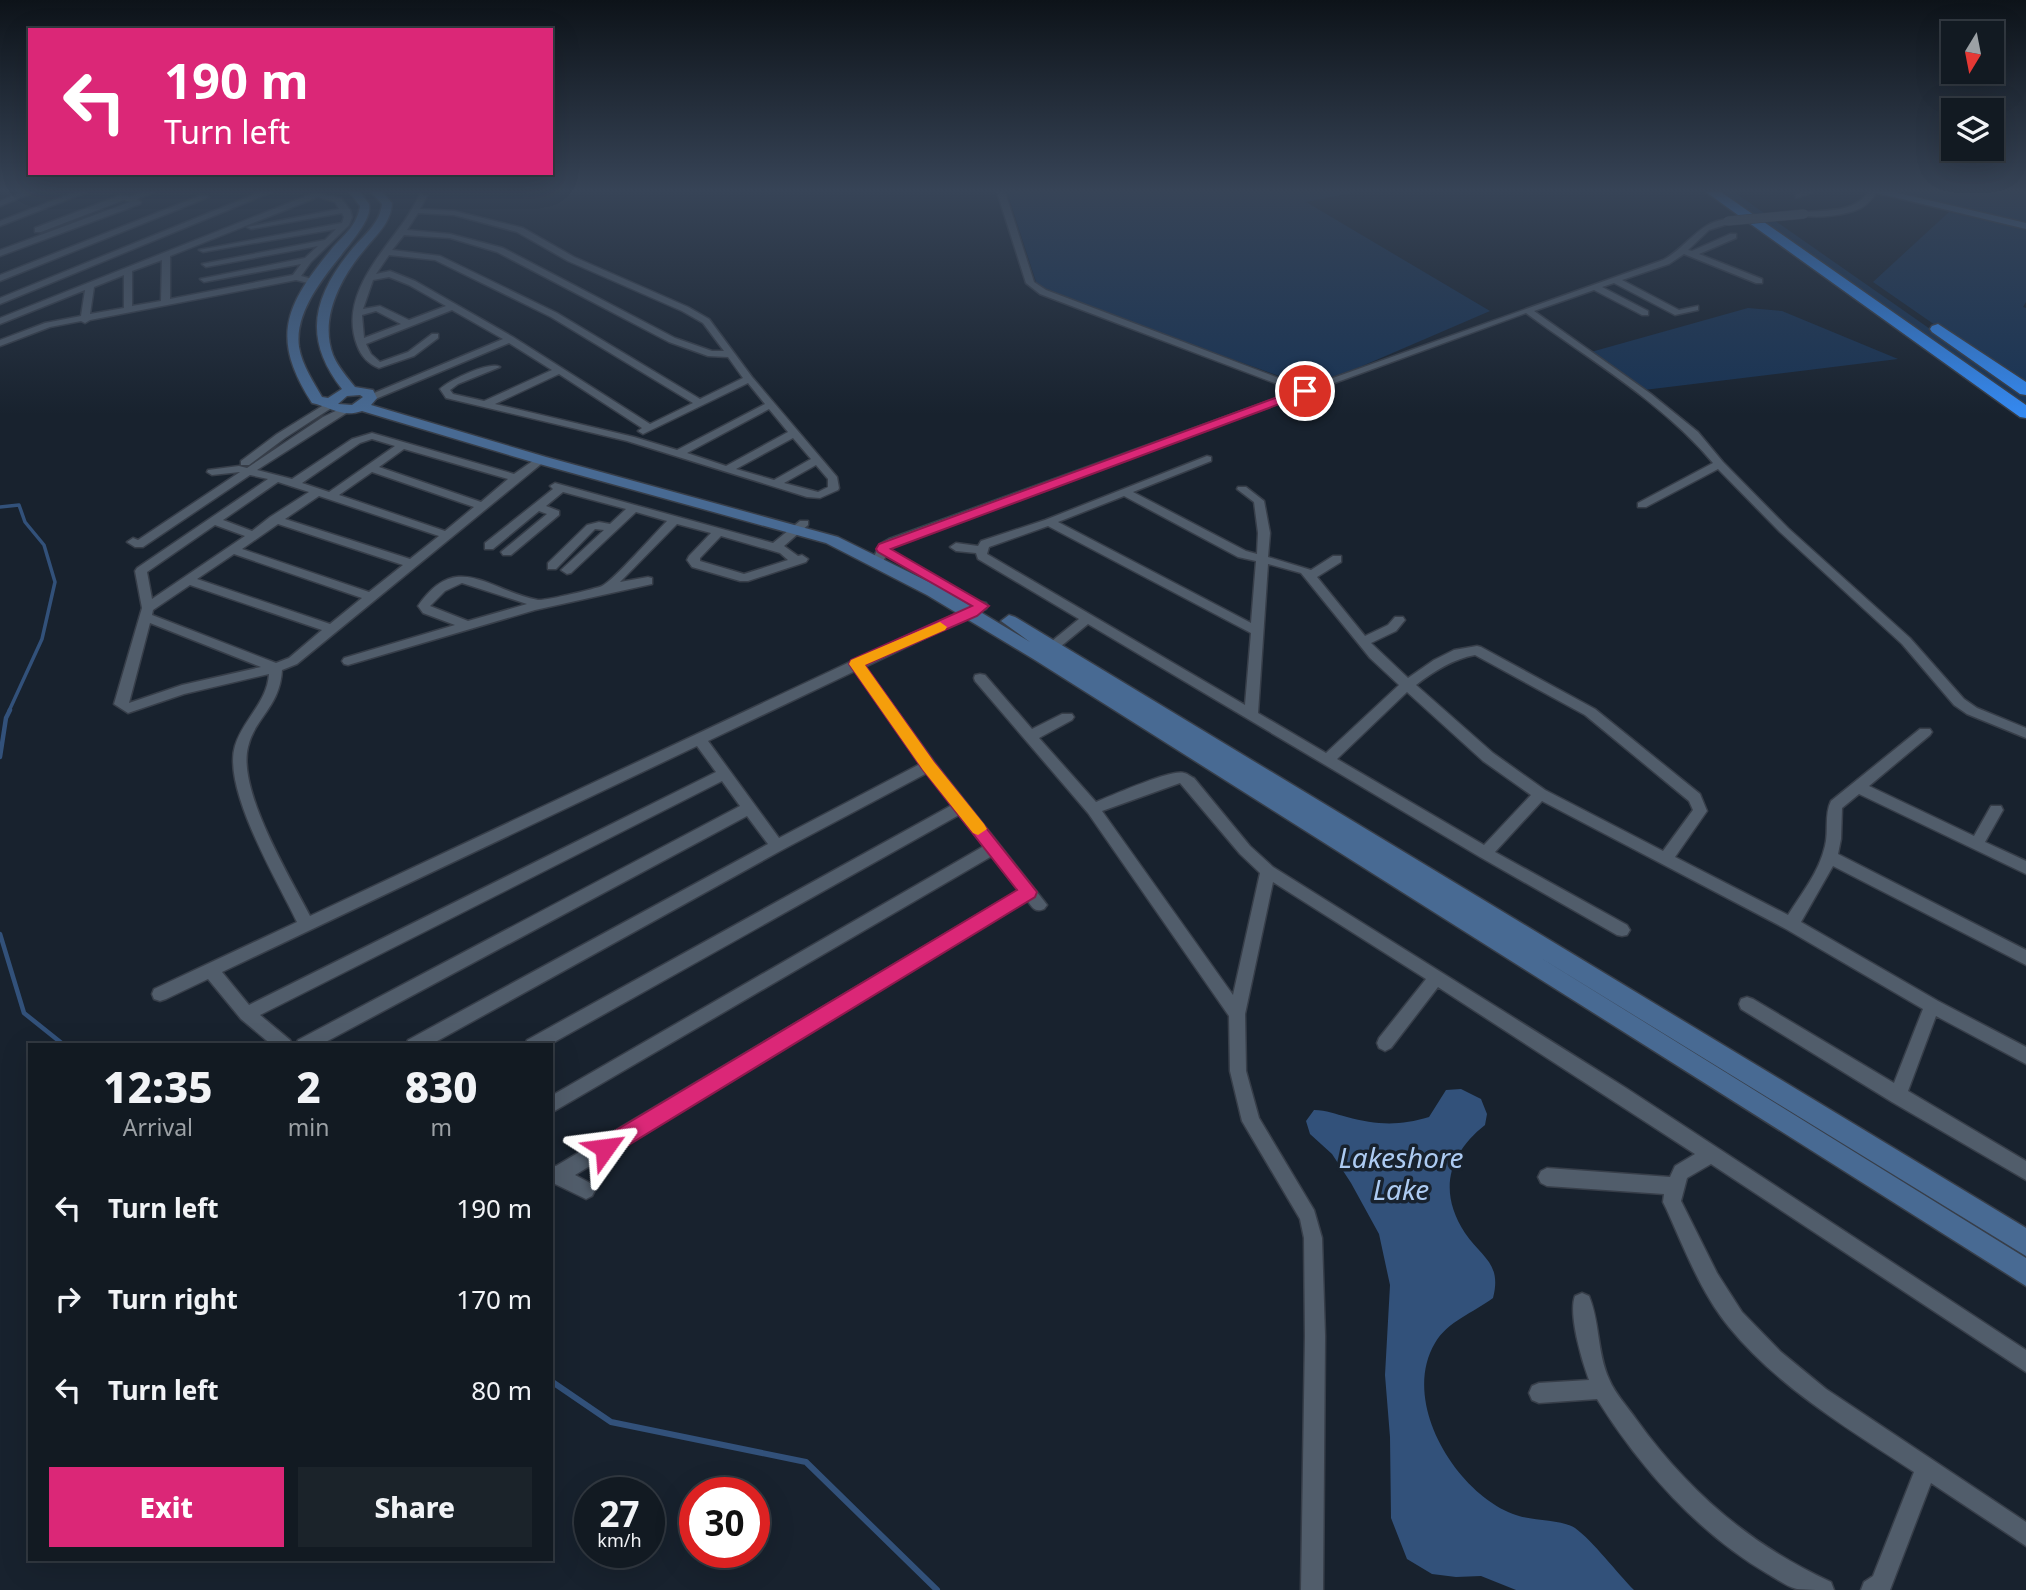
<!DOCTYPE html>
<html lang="en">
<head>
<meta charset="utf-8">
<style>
	:root { --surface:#121a22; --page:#1b232a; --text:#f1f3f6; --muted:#9ca1a5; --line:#313840; --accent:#db2777 }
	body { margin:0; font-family:"Noto Sans",sans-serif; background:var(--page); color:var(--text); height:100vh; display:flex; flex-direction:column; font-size:26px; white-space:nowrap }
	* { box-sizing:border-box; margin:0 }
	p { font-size:23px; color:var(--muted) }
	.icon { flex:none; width:38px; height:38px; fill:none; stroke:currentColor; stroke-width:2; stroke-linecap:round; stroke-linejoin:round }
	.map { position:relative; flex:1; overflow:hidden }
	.side { position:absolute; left:28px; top:1043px; width:525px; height:518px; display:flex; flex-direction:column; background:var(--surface); border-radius:0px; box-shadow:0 7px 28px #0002,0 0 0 2px var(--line) }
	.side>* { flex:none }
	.top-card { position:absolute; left:28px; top:28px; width:525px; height:147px; border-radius:0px; box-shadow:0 7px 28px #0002,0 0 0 2px var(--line); background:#db2777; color:#fff; overflow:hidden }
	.needle { width:46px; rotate:190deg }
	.tools { position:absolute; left:1941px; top:21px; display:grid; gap:14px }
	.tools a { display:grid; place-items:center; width:63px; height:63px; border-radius:0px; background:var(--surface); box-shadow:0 7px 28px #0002,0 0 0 2px var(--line); font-size:35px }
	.speed { position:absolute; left:574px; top:1477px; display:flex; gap:14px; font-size:35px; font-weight:700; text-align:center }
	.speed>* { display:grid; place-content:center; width:91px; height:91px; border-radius:50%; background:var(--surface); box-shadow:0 7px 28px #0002,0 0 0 2px var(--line); line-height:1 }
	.speed small { font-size:18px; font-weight:400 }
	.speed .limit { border:10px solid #d22; background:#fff; color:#111 }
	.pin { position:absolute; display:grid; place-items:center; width:60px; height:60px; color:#fff; margin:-30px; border:4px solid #fff; border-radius:50%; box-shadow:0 2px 7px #0007 }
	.me { position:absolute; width:77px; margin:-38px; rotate:59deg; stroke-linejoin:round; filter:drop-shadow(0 0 5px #0008) }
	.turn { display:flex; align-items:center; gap:24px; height:147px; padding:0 21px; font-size:32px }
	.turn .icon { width:91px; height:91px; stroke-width:2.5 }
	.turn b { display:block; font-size:49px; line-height:60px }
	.eta { display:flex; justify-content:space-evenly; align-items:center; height:119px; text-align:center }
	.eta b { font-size:42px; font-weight:800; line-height:49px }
	.button { display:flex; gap:14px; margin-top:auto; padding:14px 21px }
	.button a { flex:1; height:80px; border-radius:0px; background:var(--accent); color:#fff; font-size:28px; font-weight:800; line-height:80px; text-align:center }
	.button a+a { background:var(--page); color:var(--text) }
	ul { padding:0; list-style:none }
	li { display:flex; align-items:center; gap:21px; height:91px; padding:0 21px }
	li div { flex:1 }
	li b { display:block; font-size:26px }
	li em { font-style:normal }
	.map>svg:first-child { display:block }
</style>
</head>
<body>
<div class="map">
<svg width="2026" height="1590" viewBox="0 0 2026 1590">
	<rect width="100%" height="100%" fill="#18222e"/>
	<!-- green -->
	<path fill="#183354" d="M1007,192h349l-50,10 184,109 -130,56 -53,19 -151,-54 -119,-47z
		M1718,192h16l292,204v14z
		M1881,192h145v32z
		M1949,212l77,16v74l-3,5 3,1v80l-153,-106z
		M1748,308l34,3 116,48 -254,31 -53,-38z"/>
	<!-- water -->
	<path fill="#32517a" d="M1461,1089l20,10 6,15 -2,11c-37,29 -47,67 -20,108 17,25 37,30 28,65 -20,15 -45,23 -58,45 -35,59 21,149 78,171 16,7 48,5 62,14 18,13 42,45 59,62h-118l-35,-14 -25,1 -24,-3 -25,-15 -16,-41 -1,-81 -5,-62 5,-90 -11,-51 -28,-51 -19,-29 -22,-20 -4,-13 8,-11c13,0 21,4 33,7 29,8 53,9 82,0l17,-27z"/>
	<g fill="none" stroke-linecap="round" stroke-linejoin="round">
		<!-- stream-far2 -->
		<path stroke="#32517a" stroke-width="3.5" d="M0,507l19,-2 6,17 19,23 11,37 -13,57 -33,72"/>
		<!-- stream-far1 -->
		<path stroke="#32517a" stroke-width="4.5" d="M0,757l6,-39 4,-8
			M0,934l24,79 40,32"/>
		<!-- stream -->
		<path stroke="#32517a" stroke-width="6" d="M551,1381l60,41 195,40 131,128"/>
		<defs>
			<path id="street" d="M22,192h12l-34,14v-5z
				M75,192h12l-87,34v-5z
				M142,192h12l-17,7 4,3 -1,2 -140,52v-6l130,-48 -6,-2 -83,32h-6v-4l86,-33 9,2z
				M260,192h12l-272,112v-6z
				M997,192h8l29,90 12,8 259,98 358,-128c25,-13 37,-41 68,-41v4l-22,7 -21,20 4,1 38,-17h6v4l-37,16 63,25v4h-6l-72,-29 -15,10 -47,16 57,30 19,-4v4l-23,5 -61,-32 -12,4 46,24v4h-6l-48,-25 -60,21 117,83 47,38 25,30 65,66 122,110 54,61 13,9 49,20v10l-59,-24 -13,-9 -52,-61 -122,-112 -62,-63 -72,38h-8v-4l75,-40c-51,-61 -123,-103 -187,-150l-629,230 -8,6 -7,15h-8l-2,-3 8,-17 9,-5 407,-148 -256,-97 -14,-11z
				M1801,192h12l-17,6v-4z
				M1869,192h8c-5,7 -9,12 -16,16 -13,7 -49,12 -61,6l4,-2c23,-2 49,1 65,-20z
				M314,193l27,5 9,12 2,7 -3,8 -38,37 -10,14 15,4 1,2 -4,7h-6l1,-6 -12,-3 -206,40 -5,3 -4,-2 -31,6 -50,19v-6l45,-17 36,-7 4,-26 -85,34v-6zM318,197l17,5 4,7 -92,18 4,2 91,-16 2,4 -2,6 -143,27 4,2 133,-23 -11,11 -123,24 4,3 112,-21 -13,12 -105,21 4,3 97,-18 -8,11 -123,24v-43zM162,260l-1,41 -29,5v-35zM124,275v33l-34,6 4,-27z
				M420,194l7,2 -7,13 34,2 69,17 51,29 114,50 21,12 43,58 85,100 2,11 -1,2 -18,8 -13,-1 -180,-56 -181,-43 -6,-9c10,-9 49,-28 60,-22l-42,17 -8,6 3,4 31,7 68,-31 -43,-27 -136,57h-6v-4l136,-57 -51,-29 -86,34 5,10 9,8 28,-10 24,-18h6v4l-24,18 -35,12c-11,-4 -18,-12 -22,-23 -17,-45 19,-85 43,-118 8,-10 14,-21 20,-33zM418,213l36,2 63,17 51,29 114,50 21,12 21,28h-12l-37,-13 -172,-90 -53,-14 -43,-4zM404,235l46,3 47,14 172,90 39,14 20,1 15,21 -43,21 -143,-86 -117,-57 -48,-6zM389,255l46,5 116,57 142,86 -43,21 -137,-87 -98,-56 -25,-10 -14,3zM389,277l20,8 37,21 -37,14 -29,-14 -17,3 10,-29zM376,311l25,13 -37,14 -2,-23zM559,374l83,54 -4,3 5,3 105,-51 17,21 -88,46 -43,-13 -139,-33zM769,409l19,23 -62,34 -39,-13zM793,438l18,21 -37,21 -38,-11zM816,465l12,14v8l-10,5 -34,-9z
				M202,195l7,2 -209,84v-6z
				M327,403l9,2 -51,33 -36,27h-8v-4l36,-27z
				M344,407l4,1v4l-91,58 35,9 60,-40 20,-6 142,41 23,-16 4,-1 5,3 -249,204 -15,6c-2,37 -27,47 -34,77 -11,43 42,130 62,169l542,-255 130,-59 4,1 2,3 -2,3 -121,58 69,95 110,139 3,4 -3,4c-9,4 -12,-2 -17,-9l-452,275 17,9 3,6 -3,6 -6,3 -35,-17v-16h5l463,-276 -27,-34 -441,257v-17l433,-250 -25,-31 -410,230h-24l2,-5 425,-235 -25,-32 -145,77 -352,195h-24l2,-5 360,-196 -21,-28 -427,229h-24l2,-5 442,-234 -18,-25 -462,234 30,25 2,5h-20l-31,-26 -33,-40 -42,20 -6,2 -6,-2 -2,-5 2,-5 143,-67c-19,-40 -75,-133 -62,-176 8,-27 32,-43 34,-72l-85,20 -56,19 -14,-9 28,-96 -7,-37 2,-3 131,-89 -18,-4 -107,72h-8l-8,-5 6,-4 5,2 102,-68 -28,3 -5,-3 1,-2 31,-4 8,2 76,-51zM372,439l23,7 -66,46 -27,-9 58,-40zM404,449l104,30 -27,23 -102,-35zM372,472l102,35 -29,24 -106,-36zM278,482l31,10 -39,25 -18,14 -29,-11zM319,496l120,40 -29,23 -125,-40zM278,524l125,41 -34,27 -127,-43zM215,525l30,11 -93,63 -5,-27zM234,554l128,44 -32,26 -133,-45zM190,585l132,45 -33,28 -13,5 -124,-48 1,-5zM150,623l111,44 -79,18 -53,18zM855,671l65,93 -141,74 -71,-97zM697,746l19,26 -467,233 -27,-33z
				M1207,456l4,1v4l-78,31 113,59 11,3 1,-21 -4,-31 -17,-13 1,-2h8l18,14 6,32 -2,24 43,13 22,-14h8v6l-24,15 48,59 23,-11 7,-8h8l2,3 -9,11 -25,12 37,35 26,-18 20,-10 23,-4 4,1 114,62 105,85 7,17 -32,46 113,58c14,-22 31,-43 37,-69 4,-15 -1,-31 6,-45l89,-72h10l2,3 -2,3 -61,51 105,50 17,-30h10l2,4 -18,32 41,19v13l-167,-80 -17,14 -1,31 -3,15 188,96v15l-193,-99 -32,56 137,79 88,46v17l-90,-48 -28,75 118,70v19l-134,-78 -151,-93 -2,-5 2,-5 6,-2 6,2 141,84 29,-74 -137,-80 -244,-128 -47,51 132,73 3,5 -3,5 -5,1 -5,-1 -137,-78 -392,-233 -39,32h-8l-2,-3 2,-3 38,-31 -101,-60 -2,-6 -20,-2 -6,-4 6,-4 22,3 3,-5 64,-21zM1124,496l114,61 18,4 -5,62 -193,-101zM1048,526l203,107 -6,72 -258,-151 2,-7zM1268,564l33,9 69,85 29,27 -73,68 -68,-40zM1475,655l110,60 104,86 4,9 -30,41 -118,-61 -52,-37 -77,-68c18,-14 37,-26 59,-30zM1407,692l76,69 48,34 -47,50 -147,-86z
				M555,483l218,60 27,-22h8v4l-24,21 14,10 4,-1 6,4 -2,3 -58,19h-8l-48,-14 -5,-7 2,-4 22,-23 -34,-9 -57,58 28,-5 4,1v6l-117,26 -187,55 -4,-1 -2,-3 2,-3 111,-33 -32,-12 -5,-7c39,-57 71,-15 120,-6 6,1 57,-11 64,-14 11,-5 53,-53 65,-65l-31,-9 -65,61 -4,1 -6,-4 43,-40 -9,-1 -39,40h-8v-6l39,-38 12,-3 11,2 16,-15 -63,-17 -17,14 13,5v4l-48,40h-8l-2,-3 46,-38 -8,-3 -46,38h-8v-6l68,-54 -3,-3zM721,536l59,17 8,7 -44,14 -44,-13v-3zM462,583l65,21 -59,17 -38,-15 15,-15z
				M980,674l5,1 47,54 30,-15h10l2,3 -2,3 -33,18 57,64c15,-6 75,-33 88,-29 3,0 7,4 10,5l56,68 23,21 353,221 400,262v22l-315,-208 -24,14 -6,23 36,72 25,39 39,40 45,37 200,133v24l-95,-63 -41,107h-29l3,-8 9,-6 41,-104c-65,-43 -135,-84 -185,-145 -28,-34 -45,-79 -63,-119l-3,-6 1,-8 -117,-8 -6,-3 -3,-6 3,-6 6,-3 123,9 5,-11 20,-12 -257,-167 -47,61 -6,3 -6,-3 -2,-5 2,-5 47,-59 -153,-97 -28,132 1,57 13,47 55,92 8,28 3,98 -2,254h-22l4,-254 -1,-98 -4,-19 -58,-98 -12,-50 -1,-55 -141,-203 -113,-132 -1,-3 1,-3zM1180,783l60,71 20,19 -27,122 -131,-184z
				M1582,1293l7,3c11,26 8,57 20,83 6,15 18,27 27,40 51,71 115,127 195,163l3,8c-11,0 -26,0 -37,-1 -10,-2 -20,-10 -29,-15 -70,-41 -128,-106 -171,-175l-58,4 -7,-3 -3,-7 3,-7 7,-3 50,-3c-7,-19 -21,-66 -14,-84z"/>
			<path id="secondary" d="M349,192h11l9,12c7,29 -78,85 -70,143 3,18 14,34 23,50l6,1 14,-9c-40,-51 -29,-93 11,-141 12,-14 27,-25 29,-44l-11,-12h11l10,11c-1,20 -15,31 -27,46 -24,28 -46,69 -32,106 5,12 14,22 22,32l18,3 4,8 -6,7 175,52 292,80 101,50 91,55 -29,-21 8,-6 6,2 1011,611v28l-490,-301 490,303v28l-991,-626 -108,-65 -101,-52 -290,-80 -174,-52c-21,7 -31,-4 -50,-8 -41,-64 -28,-96 18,-152 12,-15 27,-24 30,-45zM360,395l3,2 -11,8 -14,-1 9,-8z
				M1873,192h21l132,31v6z"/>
			<path id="highway" d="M1706,192h15l305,213v13l-6,-1z
				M1938,324l88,58v13l-6,-1 -88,-62 -2,-3 2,-3z"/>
		</defs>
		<!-- street casing -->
		<use href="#street" stroke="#373e49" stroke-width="3"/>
		<!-- secondary casing -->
		<use href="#secondary" stroke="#373e49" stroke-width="3"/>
		<!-- highway casing -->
		<use href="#highway" stroke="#373e49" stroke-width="3"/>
		<!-- street -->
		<use href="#street" fill="#515d6b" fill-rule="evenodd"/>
		<!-- secondary -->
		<use href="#secondary" fill="#486a93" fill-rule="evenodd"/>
		<!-- highway -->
		<use href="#highway" fill="#3489f1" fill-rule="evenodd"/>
		<defs>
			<path id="street-bridge" d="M1728,221l76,-7"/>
		</defs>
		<!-- street-bridge casing -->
		<use href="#street-bridge" stroke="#373e49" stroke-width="10" stroke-linecap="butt"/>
		<!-- street-bridge -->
		<use href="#street-bridge" stroke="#515d6b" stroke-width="9"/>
	</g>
	<!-- sky -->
	<linearGradient id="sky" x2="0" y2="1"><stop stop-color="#0d1319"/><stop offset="0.46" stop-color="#374457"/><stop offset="1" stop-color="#374457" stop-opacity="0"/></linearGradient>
	<rect width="2026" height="415" fill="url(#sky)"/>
	<!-- route -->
	<path fill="#db2777" stroke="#8e194d" stroke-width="2" d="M1305,387l6,4 -2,2 -418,156 98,57 -12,10 -112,49 69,97 103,130 -2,5 -423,258 -7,3 -7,-3 -3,-7 3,-7 419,-251 -94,-120 -74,-106 2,-4 121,-54 -94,-54 -2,-3 3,-5z"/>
	<!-- slow -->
	<path fill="#f59e0b" d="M940,622l7,5 -2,3 -80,35 69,97 50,62 3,5 -9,6 -5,-2 -50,-63 -74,-106 2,-4z"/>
	<g text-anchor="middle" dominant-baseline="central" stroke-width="7" stroke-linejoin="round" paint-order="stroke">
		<!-- near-water labels -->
		<g font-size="28" font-style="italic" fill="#adcbf2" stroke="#18222e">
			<text x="1401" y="1157">Lakeshore<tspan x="1401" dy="32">Lake</tspan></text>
		</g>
	</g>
</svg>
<div class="tools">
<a><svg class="needle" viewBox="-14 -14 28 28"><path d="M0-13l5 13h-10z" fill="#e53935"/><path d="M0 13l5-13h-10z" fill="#9ca1a5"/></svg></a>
<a><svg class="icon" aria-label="layers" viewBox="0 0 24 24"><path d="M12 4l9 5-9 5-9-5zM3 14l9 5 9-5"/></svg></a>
</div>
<div class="speed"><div>27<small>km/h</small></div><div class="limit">30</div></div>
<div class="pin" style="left:1305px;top:391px;background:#d93025"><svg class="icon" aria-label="arrive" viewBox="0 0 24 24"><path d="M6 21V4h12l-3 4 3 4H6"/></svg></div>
<svg class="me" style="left:605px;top:1148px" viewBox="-20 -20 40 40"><path d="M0-17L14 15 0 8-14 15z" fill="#db2777" stroke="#fff" stroke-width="4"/></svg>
<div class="top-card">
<div class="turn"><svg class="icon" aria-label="left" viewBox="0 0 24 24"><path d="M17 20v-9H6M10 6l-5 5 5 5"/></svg><div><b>190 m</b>Turn left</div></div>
</div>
<section class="side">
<div class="eta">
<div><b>12:35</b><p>Arrival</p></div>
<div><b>2</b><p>min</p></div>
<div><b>830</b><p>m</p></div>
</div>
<ul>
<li><svg class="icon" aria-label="left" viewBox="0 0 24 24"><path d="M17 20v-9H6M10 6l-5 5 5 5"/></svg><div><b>Turn left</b></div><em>190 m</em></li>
<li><svg class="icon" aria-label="right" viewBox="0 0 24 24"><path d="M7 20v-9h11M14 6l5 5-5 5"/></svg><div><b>Turn right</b></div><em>170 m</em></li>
<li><svg class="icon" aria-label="left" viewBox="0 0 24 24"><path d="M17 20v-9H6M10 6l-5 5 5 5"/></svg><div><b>Turn left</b></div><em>80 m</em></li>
</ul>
<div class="button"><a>Exit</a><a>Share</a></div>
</section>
</div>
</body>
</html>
